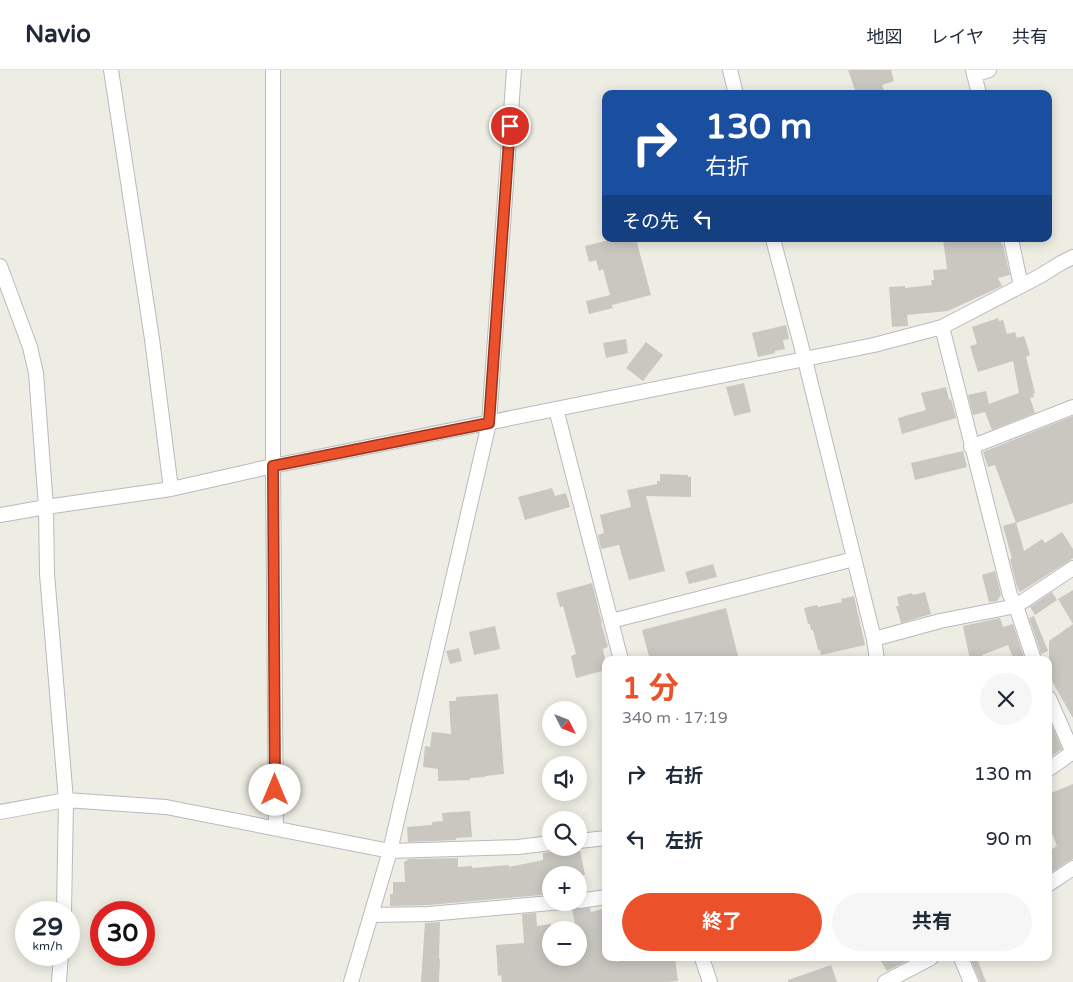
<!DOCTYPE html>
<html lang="ja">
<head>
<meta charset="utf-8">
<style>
	:root { --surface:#fff; --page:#f6f6f7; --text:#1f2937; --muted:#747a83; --line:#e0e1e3; --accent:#eb512b }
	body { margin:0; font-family:"Varela Round","Noto Sans JP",sans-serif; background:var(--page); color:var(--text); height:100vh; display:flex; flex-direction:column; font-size:19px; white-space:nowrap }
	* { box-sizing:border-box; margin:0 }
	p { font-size:16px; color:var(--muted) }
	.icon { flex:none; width:28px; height:28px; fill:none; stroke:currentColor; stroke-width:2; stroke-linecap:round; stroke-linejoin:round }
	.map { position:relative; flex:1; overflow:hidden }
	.drawer { position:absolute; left:602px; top:586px; width:450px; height:305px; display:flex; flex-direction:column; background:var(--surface); border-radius:10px; box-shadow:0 2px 12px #0003 }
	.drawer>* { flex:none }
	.top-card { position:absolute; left:602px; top:20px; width:450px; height:152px; border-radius:10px; box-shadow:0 2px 12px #0003; background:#1a4fa0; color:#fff; overflow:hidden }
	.needle { width:32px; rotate:132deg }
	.controls { position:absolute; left:542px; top:631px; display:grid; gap:10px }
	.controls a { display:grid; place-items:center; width:45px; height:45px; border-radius:50%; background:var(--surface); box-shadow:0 2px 12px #0003; font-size:25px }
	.speed { position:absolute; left:15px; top:831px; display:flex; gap:10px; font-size:25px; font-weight:700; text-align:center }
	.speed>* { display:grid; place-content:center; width:65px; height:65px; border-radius:50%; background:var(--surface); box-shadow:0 2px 12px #0003; line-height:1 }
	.speed small { font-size:12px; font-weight:400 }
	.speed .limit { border:8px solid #d22; background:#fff; color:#111 }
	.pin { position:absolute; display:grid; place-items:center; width:42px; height:42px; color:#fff; margin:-21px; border:2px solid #fff; border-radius:50%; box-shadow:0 1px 5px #0007 }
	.me { position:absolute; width:55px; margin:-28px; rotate:0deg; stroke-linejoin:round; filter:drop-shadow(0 0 4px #0008) }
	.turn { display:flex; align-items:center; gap:18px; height:105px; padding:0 20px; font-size:22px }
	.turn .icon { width:65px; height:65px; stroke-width:2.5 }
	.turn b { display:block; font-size:35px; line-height:42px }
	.then { display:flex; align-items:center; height:48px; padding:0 20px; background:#0003; gap:10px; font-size:19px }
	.round { display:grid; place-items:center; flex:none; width:52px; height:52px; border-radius:26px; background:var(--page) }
	.overview { display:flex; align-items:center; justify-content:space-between; height:85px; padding:0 20px }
	h1 { font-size:30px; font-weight:700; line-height:38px; color:var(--accent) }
	.action { display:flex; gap:10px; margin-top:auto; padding:10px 20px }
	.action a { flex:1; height:58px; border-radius:30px; background:var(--accent); color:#fff; font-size:20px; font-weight:700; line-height:58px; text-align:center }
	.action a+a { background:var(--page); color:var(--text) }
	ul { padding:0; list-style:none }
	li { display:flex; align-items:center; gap:15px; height:65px; padding:0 20px }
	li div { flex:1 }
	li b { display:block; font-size:19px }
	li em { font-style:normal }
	header { display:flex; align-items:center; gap:30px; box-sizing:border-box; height:70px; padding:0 25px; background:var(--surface); border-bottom:1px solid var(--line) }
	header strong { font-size:24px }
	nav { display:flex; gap:28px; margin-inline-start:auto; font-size:18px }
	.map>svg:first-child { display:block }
</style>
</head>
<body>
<header>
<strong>Navio</strong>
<nav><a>地図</a><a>レイヤ</a><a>共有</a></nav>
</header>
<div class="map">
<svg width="1073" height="912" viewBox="0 0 1073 912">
	<rect width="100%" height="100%" fill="#eeede3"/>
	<!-- building -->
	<path fill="#c9c7c0" d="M848,0h43l3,11 -12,4 3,9h-16l-1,-4 -12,3z
		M613,169h23l15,56 -39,10 1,3 -24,6 -3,-13 24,-6 -7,-26 -4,2 -3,-11 -7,2 -4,-16z
		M943,169h57l2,6h1l7,30 -12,3 4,8 -54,25 -41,4 1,11 -16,1 -3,-40 16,-1v2l27,-3 -1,-5h3l-1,-10 14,-1z
		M998,248l1,3 4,-1 4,14 8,-2 2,6 7,-2 6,19 -4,2 9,36 -2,1 1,3 -4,1 5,15 -43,17 -7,-18 -12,3 -5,-20 18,-4 3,13 30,-11 -6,-32 -35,11 -8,-26 7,-2 -5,-17z
		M786,255l3,14 -6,1 2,9 -10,2v2l-17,4 -6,-24z
		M626,269l2,14 -22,5 -3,-15z
		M646,272l17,13 -20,26 -17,-13z
		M744,313l7,29 -17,4 -8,-29z
		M946,317l3,13 2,-1 5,19 -54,16 -4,-16 28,-8 -5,-17z
		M1073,346v87l-57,20 -21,-58 -7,2 -5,-15z
		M963,381l4,16 -52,13 -4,-17z
		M660,404l28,1v2h3v20l-45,-1 19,75 -36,9 -10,-35 -18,4 -3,-14 6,-2 -4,-18 31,-8 -4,-17 30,-6v-3h3z
		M552,418l3,8 11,-3 4,14 -45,13 -7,-23z
		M1016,452l8,29 18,-12 3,4 17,-11 11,17v9l-53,34 -3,-5 -7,-28h2l-9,-33z
		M713,494l4,13 -28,7 -4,-12z
		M995,501l6,24 -4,6 -8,1 -7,-27z
		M592,513l10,40h-1l7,24 -5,2 3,16v5l-30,8 -5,-22 5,-2 -13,-48 -3,1 -4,-14z
		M1073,520v34l-15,-25z
		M925,522l6,22 -30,9 -5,-17h3l-2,-9 15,-4 1,2z
		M1052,522l5,8 -22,15 -5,-8z
		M854,526l11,49 -44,10 -1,-5h-2l-5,-20h-2l-1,-6h-2l-4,-16 13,-3 1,2 24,-5 -1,-3z
		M726,538l13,52h-89l-8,-30z
		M1034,546l14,35 -7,3 -12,-36z
		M1000,548l3,9 10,-3 12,36h-11l-6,-15 -26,10 2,5h-14l-7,-34z
		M1073,554v94l-24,-42v-35z
		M495,556l5,23 -26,6 -5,-23z
		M459,578l3,13 -12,3 -4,-13z
		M498,624l6,80 -19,2v1l-15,1v2l-32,1v-12l-15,-2 2,-21 5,1 2,-15 19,2 -2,-33h7v-4z
		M1049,649l13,30 -13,9z
		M1073,714v75l-5,2 -19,13v-23l8,-5 -8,-21v-31z
		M470,741l2,26 -16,1v2l-48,2 -1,-15 25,-2v-3l11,-1 -1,-8z
		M576,779l4,1 5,25h-34v19l-122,11 -39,1v-12h3v-12h12l-1,-20 5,-3 49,-1v9l14,-1v2l37,-3v2l34,-7v-7z
		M586,812l1,9 -8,1v-9z
		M590,838l1,4 15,-4v50h9l1,4 18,-4v2l19,-2h22l3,23 -11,1h-165l-1,-7 -3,1 -2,-31 28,-2 -2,-29 14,-1 1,13 14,-2v34h28v-28h-3l-4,-21z
		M440,852l-1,37h1l-1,23h-18l4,-59z
		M879,888h34l-26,13z
		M970,888h7l9,24h-6z
		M831,895l6,17h-49v-2z"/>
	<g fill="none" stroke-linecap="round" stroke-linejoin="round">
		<defs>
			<path id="street" d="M111,0l41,269 19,150
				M273,0v396l3,362
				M730,0l6,24
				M973,0l6,24
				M974,5l15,-5
				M773,169l32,121 69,279 3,21
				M1011,169l10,47
				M0,196l30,81 6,26 10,134 1,67 19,226 -2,112
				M942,257l68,268 6,11 18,54
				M556,339l65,251
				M971,377l102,-40
				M0,445l46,-8 125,-18 102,-23 601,-121 68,-18 98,-51 21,-13 12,-6
				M611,551l243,-62
				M874,569l66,-18 76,-15 57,-38
				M1049,628l24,55
				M1049,699l24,-17
				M0,742l66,-12 100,7 224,44 128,-4 33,-4
				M579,771l27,-3
				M1049,814l24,-16
				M579,831l27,-4
				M371,845l58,-1 133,-12
				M702,888l8,24
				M961,888l10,24
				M59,912l2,-27
				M351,912l39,-131 99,-428 25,-353
				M885,912l46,-24"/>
		</defs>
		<!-- street casing -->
		<use href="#street" stroke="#b8babf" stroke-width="16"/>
		<!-- street -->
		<use href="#street" stroke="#fff" stroke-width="14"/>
	</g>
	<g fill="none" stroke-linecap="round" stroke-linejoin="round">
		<defs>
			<path id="route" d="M275,720l-2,-324 216,-43 21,-297"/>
		</defs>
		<!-- route casing -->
		<use href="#route" stroke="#99351c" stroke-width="12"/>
		<!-- route -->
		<use href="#route" stroke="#eb512b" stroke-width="9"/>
	</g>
</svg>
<div class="controls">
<a><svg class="needle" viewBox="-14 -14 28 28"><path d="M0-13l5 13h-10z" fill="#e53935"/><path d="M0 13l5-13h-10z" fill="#747a83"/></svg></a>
<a><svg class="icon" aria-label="sound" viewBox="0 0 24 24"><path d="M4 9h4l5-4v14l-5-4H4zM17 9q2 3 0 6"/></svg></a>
<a><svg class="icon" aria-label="search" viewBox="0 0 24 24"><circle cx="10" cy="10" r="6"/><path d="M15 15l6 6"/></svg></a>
<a>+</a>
<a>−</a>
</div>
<div class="speed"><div>29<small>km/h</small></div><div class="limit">30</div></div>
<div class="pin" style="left:510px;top:56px;background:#d93025"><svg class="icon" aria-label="arrive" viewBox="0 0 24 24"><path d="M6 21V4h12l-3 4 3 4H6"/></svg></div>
<svg class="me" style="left:275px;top:720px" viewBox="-20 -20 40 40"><circle r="19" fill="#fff"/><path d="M0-13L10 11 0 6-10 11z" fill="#eb512b"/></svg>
<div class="top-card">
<div class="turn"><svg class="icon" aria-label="right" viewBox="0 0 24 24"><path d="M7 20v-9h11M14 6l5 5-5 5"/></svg><div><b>130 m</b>右折</div></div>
<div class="then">その先<svg class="icon" aria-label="left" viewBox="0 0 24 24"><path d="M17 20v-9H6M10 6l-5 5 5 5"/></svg></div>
</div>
<section class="drawer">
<div class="overview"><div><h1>1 分</h1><p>340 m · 17:19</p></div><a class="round"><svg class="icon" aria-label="close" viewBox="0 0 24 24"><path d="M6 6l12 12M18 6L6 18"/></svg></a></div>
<ul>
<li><svg class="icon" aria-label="right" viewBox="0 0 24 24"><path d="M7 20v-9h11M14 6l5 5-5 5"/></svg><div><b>右折</b></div><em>130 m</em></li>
<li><svg class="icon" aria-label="left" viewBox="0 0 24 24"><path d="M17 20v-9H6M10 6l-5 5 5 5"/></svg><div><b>左折</b></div><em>90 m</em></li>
</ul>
<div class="action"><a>終了</a><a>共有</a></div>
</section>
</div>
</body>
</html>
